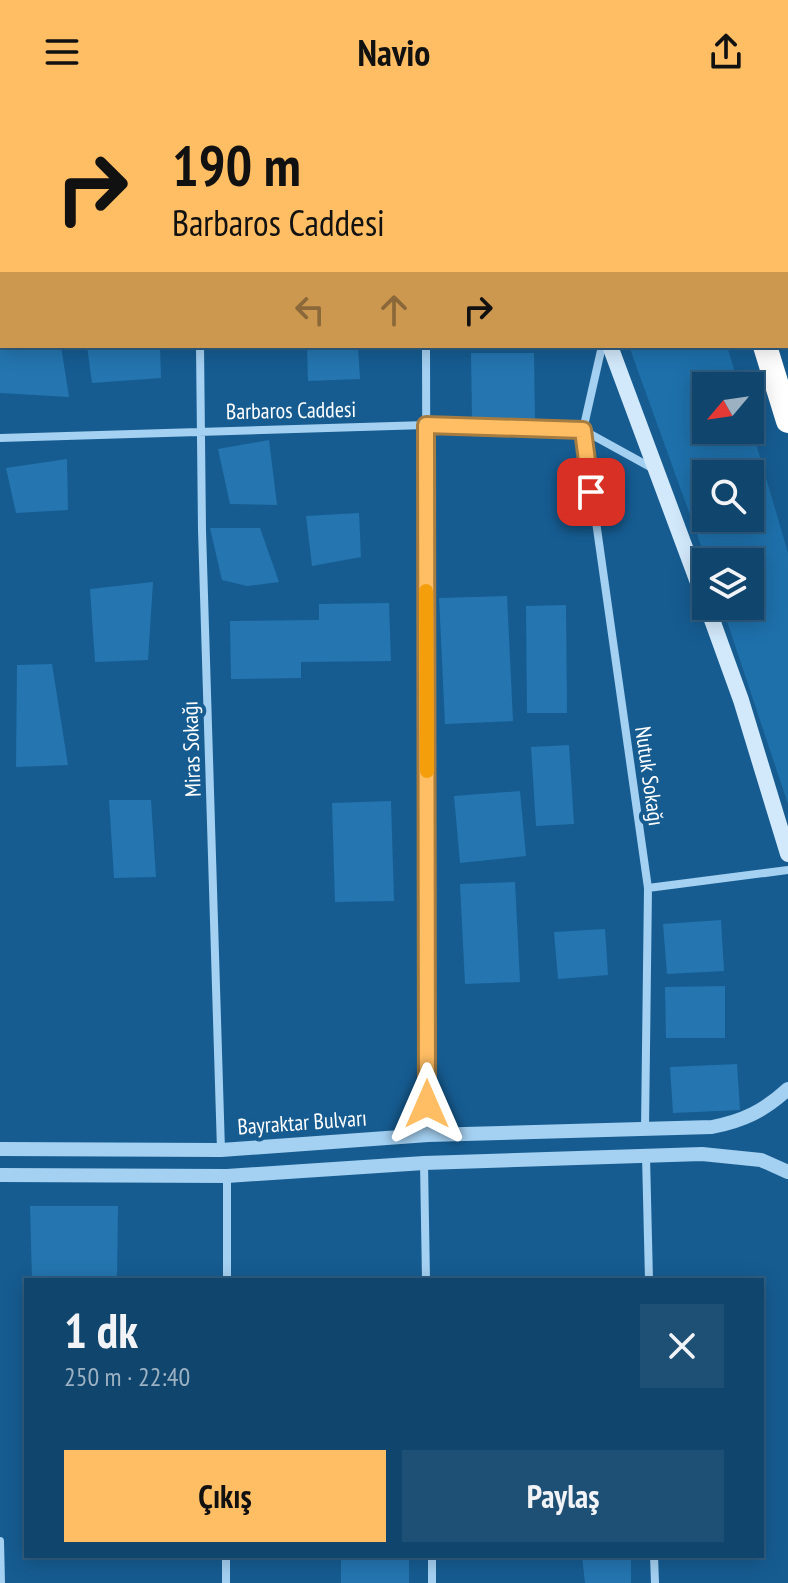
<!DOCTYPE html>
<html lang="tr">
<head>
<meta charset="utf-8">
<style>
	:root { --surface:#10456d; --page:#1e4f75; --text:#f1f3f6; --muted:#9cb1c2; --line:#305d80; --accent:#ffbe63 }
	body { margin:0; font-family:"PT Sans Narrow",sans-serif; background:var(--page); color:var(--text); height:100vh; display:flex; flex-direction:column; font-size:30px; white-space:nowrap }
	* { box-sizing:border-box; margin:0 }
	p { font-size:26px; color:var(--muted) }
	.icon { flex:none; width:44px; height:44px; fill:none; stroke:currentColor; stroke-width:2; stroke-linecap:round; stroke-linejoin:round }
	.map { position:relative; flex:1; overflow:hidden }
	.details { position:absolute; left:24px; top:1174px; width:740px; height:280px; display:flex; flex-direction:column; background:var(--surface); border-radius:0px; box-shadow:0 4px 20px #0003,0 0 0 2px var(--line) }
	.details>* { flex:none }
	.guide { position:absolute; left:0px; top:0px; width:788px; height:244px; box-shadow:0 4px 20px #0003,0 0 0 2px var(--line); background:#ffbe63; color:#111; overflow:hidden }
	.needle { width:52px; rotate:241deg }
	.fabs { position:absolute; left:692px; top:268px; display:grid; gap:16px }
	.fabs a { display:grid; place-items:center; width:72px; height:72px; border-radius:0px; background:var(--surface); box-shadow:0 4px 20px #0003,0 0 0 2px var(--line); font-size:40px }
	.pin { position:absolute; display:grid; place-items:center; width:68px; height:68px; color:#fff; margin:-34px; border-radius:16px; box-shadow:0 4px 12px #0006 }
	.me { position:absolute; width:88px; margin:-44px; rotate:0deg; stroke-linejoin:round; filter:drop-shadow(0 0 6px #0008) }
	.turn { display:flex; align-items:center; gap:28px; height:168px; padding:0 40px; font-size:36px }
	.turn .icon { width:104px; height:104px; stroke-width:2.5 }
	.turn b { display:block; font-size:56px; line-height:68px }
	.lanes { display:flex; align-items:center; height:76px; padding:0 40px; background:#0003; justify-content:center; gap:40px; direction:ltr }
	.lanes .off { opacity:.35 }
	.round { display:grid; place-items:center; flex:none; width:84px; height:84px; border-radius:0px; background:var(--page) }
	.headline { display:flex; align-items:center; justify-content:space-between; height:136px; padding:0 40px }
	h1 { font-size:48px; font-weight:700; line-height:60px }
	.action { display:flex; gap:16px; margin-top:auto; padding:16px 40px }
	.action a { flex:1; height:92px; border-radius:0px; background:var(--accent); color:#111; font-size:32px; font-weight:700; line-height:92px; text-align:center }
	.action a+a { background:var(--page); color:var(--text) }
	header { display:flex; justify-content:space-between; align-items:center; height:104px; padding:0 40px; background:var(--accent); color:#111; font-size:36px; font-weight:700 }
	.map>svg:first-child { display:block }
</style>
</head>
<body>
<header><svg class="icon" aria-label="menu" viewBox="0 0 24 24"><path d="M4 6h16M4 12h16M4 18h16"/></svg>Navio<svg class="icon" aria-label="share" viewBox="0 0 24 24"><path d="M12 15V3M7 8l5-5 5 5M5 13v7h14v-7"/></svg></header>
<div class="map">
<svg width="788" height="1479" viewBox="0 0 788 1479">
	<rect width="100%" height="100%" fill="#165c91"/>
	<!-- green -->
	<path fill="#1e70ab" fill-rule="evenodd" d="M629,242h98l12,40h-33v44h44v-7l38,130v251l-66,-198h28v-44h-43zM706,370h44v44h-44z"/>
	<!-- building -->
	<path fill="#2475b0" d="M0,242h61l8,51 -69,-4z
		M87,242h73l1,32 -69,5z
		M307,242h51l2,33 -52,2z
		M471,249h63l1,66 -63,1z
		M269,336l8,65 -47,-1 -12,-55z
		M67,355l1,51 -52,3 -10,-45z
		M359,409l2,44 -49,9 -6,-50z
		M210,424h50l19,54 -32,4 -25,-6z
		M153,478l-5,78 -53,2 -5,-73z
		M507,492l6,125 -68,3 -6,-126z
		M389,499l2,58 -90,1v16l-70,1 -1,-58 89,-1v-16z
		M566,501l1,108h-40l-1,-107z
		M52,560l16,101 -52,2 1,-102z
		M569,641l5,79 -38,2 -5,-79z
		M520,687l6,65 -66,7 -6,-67z
		M109,696h42l5,77 -42,1z
		M391,697l3,100 -59,1 -3,-99z
		M515,778l5,100 -55,2 -5,-100z
		M721,816l3,51 -57,3 -4,-50z
		M605,825l3,46 -50,4 -4,-47z
		M725,882v52h-59l-1,-51z
		M737,960l3,46 -67,3 -3,-46z
		M30,1102h88l-1,72 -85,2z
		M341,1452h68v27h-68z
		M582,1452h49v27h-46z"/>
	<g fill="none" stroke-linecap="round" stroke-linejoin="round">
		<!-- minor -->
		<path stroke="#a4d0f1" stroke-width="8" d="M199,0v2
			M423,0v2
			M200,242l2,184 19,620
			M426,242l2,789
			M602,242l-19,84 65,458 -3,241
			M0,334l426,-13 157,5 69,38
			M648,784l140,-18
			M646,1052l3,124
			M424,1059l2,117
			M227,1176v-104
			M0,1437l1,42
			M432,1452v27
			M654,1452l1,27
			M226,1479v-27"/>
		<!-- tertiary -->
		<path stroke="#a4d0f1" stroke-width="14" d="M0,1045l221,1 207,-15 284,-8c31,-6 52,-16 76,-38
			M0,1071l227,1 197,-13 278,-9 59,6 27,12"/>
		<!-- secondary -->
		<path stroke="#d2e9fb" stroke-width="16" d="M534,0v2
			M615,2l2,-2
			M610,242l96,258
			M707,502l34,94 47,154"/>
		<!-- motorway -->
		<path stroke="#fff" stroke-width="24" d="M691,0l1,2
			M761,0v2
			M786,85l2,7
			M765,242l23,75"/>
	</g>
	<g fill="none" stroke-linecap="round" stroke-linejoin="round">
		<defs>
			<path id="route" d="M427,1000l-1,-679 157,5 8,62"/>
		</defs>
		<!-- route casing -->
		<use href="#route" stroke="#a67c40" stroke-width="20"/>
		<!-- route -->
		<use href="#route" stroke="#ffbe63" stroke-width="14"/>
		<!-- slow -->
		<path stroke="#f59e0b" stroke-width="14" d="M426,487l1,180"/>
	</g>
	<g text-anchor="middle" dominant-baseline="central" stroke-width="8" stroke-linejoin="round" paint-order="stroke">
		<!-- street labels -->
		<g font-size="22" fill="#fff" stroke="#165c91">
			<text transform="translate(291 306) rotate(-1)">Barbaros Caddesi</text>
			<text transform="translate(191 645) rotate(-92)">Miras Sokağı</text>
			<text transform="translate(650 672) rotate(82)">Nutuk Sokağı</text>
			<text transform="translate(302 1018) rotate(-4)">Bayraktar Bulvarı</text>
		</g>
	</g>
</svg>
<div class="fabs">
<a><svg class="needle" viewBox="-14 -14 28 28"><path d="M0-13l5 13h-10z" fill="#e53935"/><path d="M0 13l5-13h-10z" fill="#9cb1c2"/></svg></a>
<a><svg class="icon" aria-label="search" viewBox="0 0 24 24"><circle cx="10" cy="10" r="6"/><path d="M15 15l6 6"/></svg></a>
<a><svg class="icon" aria-label="layers" viewBox="0 0 24 24"><path d="M12 4l9 5-9 5-9-5zM3 14l9 5 9-5"/></svg></a>
</div>
<div class="pin" style="left:591px;top:388px;background:#d93025"><svg class="icon" aria-label="arrive" viewBox="0 0 24 24"><path d="M6 21V4h12l-3 4 3 4H6"/></svg></div>
<svg class="me" style="left:427px;top:1000px" viewBox="-20 -20 40 40"><path d="M0-17L14 15 0 8-14 15z" fill="#ffbe63" stroke="#fff" stroke-width="4"/></svg>
<div class="guide">
<div class="turn"><svg class="icon" aria-label="right" viewBox="0 0 24 24"><path d="M7 20v-9h11M14 6l5 5-5 5"/></svg><div><b>190 m</b>Barbaros Caddesi</div></div>
<div class="lanes"><svg class="icon off" aria-label="left" viewBox="0 0 24 24"><path d="M17 20v-9H6M10 6l-5 5 5 5"/></svg><svg class="icon off" aria-label="ahead" viewBox="0 0 24 24"><path d="M12 20V5M6 11l6-6 6 6"/></svg><svg class="icon" aria-label="right" viewBox="0 0 24 24"><path d="M7 20v-9h11M14 6l5 5-5 5"/></svg></div>
</div>
<section class="details">
<div class="headline"><div><h1>1 dk</h1><p>250 m · 22:40</p></div><a class="round"><svg class="icon" aria-label="close" viewBox="0 0 24 24"><path d="M6 6l12 12M18 6L6 18"/></svg></a></div>
<div class="action"><a>Çıkış</a><a>Paylaş</a></div>
</section>
</div>
</body>
</html>
